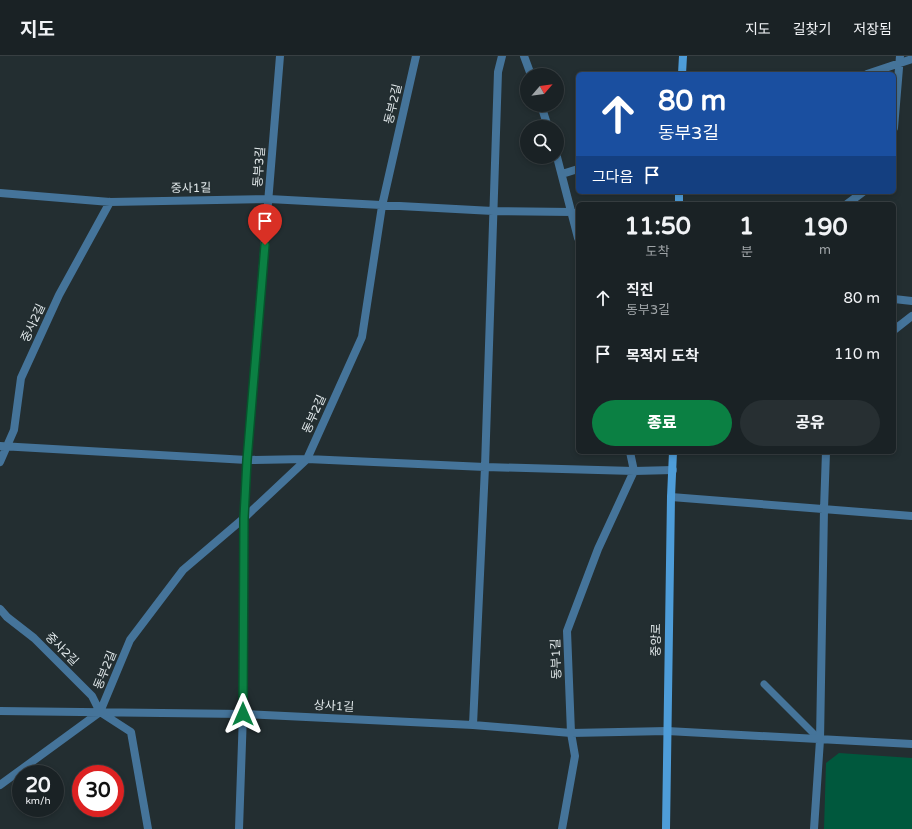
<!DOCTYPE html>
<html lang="ko">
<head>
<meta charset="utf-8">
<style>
	:root { --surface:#1a2225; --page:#272f32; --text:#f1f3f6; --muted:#9fa4a7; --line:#383f42; --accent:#0b8043 }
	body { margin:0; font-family:"Varela Round","Noto Sans KR",sans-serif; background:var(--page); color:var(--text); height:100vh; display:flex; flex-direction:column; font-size:15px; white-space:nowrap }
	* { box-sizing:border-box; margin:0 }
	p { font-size:13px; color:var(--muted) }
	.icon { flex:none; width:22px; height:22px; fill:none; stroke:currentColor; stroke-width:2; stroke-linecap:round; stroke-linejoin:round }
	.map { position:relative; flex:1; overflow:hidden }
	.panel { position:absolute; left:576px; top:146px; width:320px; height:252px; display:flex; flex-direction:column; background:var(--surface); border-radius:6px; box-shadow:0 2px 6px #0003,0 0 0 1px var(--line) }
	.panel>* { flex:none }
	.hud { position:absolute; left:576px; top:16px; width:320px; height:122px; border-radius:6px; box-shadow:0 2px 6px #0003,0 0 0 1px var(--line); background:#1a4fa0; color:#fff; overflow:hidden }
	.needle { width:26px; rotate:62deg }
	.buttons { position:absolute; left:520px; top:12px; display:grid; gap:8px }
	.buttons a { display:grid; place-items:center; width:44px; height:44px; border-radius:50%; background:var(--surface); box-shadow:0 2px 6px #0003,0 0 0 1px var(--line); font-size:20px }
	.speed { position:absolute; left:12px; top:709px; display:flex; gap:8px; font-size:20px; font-weight:700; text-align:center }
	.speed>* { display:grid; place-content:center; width:52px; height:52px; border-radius:50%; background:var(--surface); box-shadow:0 2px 6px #0003,0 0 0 1px var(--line); line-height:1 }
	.speed small { font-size:10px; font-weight:400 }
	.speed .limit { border:6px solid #d22; background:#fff; color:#111 }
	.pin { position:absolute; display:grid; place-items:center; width:34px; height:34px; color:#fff; margin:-41px -17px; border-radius:50% 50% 50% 0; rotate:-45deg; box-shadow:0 0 4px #0007 }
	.pin .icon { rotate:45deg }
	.me { position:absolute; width:44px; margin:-22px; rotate:0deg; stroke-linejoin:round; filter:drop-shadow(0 0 3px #0008) }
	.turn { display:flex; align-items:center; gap:14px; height:84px; padding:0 16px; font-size:18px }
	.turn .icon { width:52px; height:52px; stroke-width:2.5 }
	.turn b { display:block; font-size:28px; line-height:34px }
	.then { display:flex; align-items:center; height:38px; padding:0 16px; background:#0003; gap:8px; font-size:15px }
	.eta { display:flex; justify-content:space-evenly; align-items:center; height:68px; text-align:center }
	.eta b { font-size:24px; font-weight:800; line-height:28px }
	.button { display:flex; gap:8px; margin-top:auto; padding:8px 16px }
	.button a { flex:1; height:46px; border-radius:24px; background:var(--accent); color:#fff; font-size:16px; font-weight:800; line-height:46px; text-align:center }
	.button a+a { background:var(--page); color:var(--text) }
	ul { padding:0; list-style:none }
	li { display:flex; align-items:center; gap:12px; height:56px; padding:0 16px }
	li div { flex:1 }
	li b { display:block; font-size:15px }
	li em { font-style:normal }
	header { display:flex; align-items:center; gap:24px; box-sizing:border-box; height:56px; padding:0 20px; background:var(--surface); border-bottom:1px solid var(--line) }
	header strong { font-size:19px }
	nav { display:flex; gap:22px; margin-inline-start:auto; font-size:14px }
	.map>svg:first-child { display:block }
</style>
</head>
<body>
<header>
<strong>지도</strong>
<nav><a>지도</a><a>길찾기</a><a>저장됨</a></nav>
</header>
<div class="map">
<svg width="912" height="773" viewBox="0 0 912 773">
	<rect width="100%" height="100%" fill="#232e31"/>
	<!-- green -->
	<path fill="#00583d" d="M839,697l73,5v71h-88l2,-66z"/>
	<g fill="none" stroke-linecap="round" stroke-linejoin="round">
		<!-- lane -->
		<path stroke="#45749a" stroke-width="7" d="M764,628l56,56"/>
		<!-- street -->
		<path stroke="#45749a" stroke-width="8" d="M524,0l7,19
			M867,18l45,-15
			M541,49l7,22
			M894,72l6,-72
			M557,101l21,81
			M562,118l16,-5
			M0,137l110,9 159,-3 224,12 79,1
			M847,148l16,-12
			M894,243l18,2
			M894,274l18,-14
			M0,390l247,14 60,-1 178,8 149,4 39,-1
			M0,406l14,-32 7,-52 38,-83 51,-93
			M671,441l241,19
			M0,553l7,8 27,21 58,58 8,16 31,20 17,97
			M0,655l243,3 230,11 98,8 96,-2 245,13
			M100,656l30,-72 53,-70 61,-52 63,-59 55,-122 20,-131 34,-150
			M473,669l12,-258 13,-395 4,-16
			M0,729l100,-73
			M239,773l4,-115 1,-196 3,-58 33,-404
			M562,773l13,-73 -4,-23 -4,-102 31,-82 36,-78 -4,-19
			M814,773l6,-89 4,-231 2,-57"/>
		<!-- secondary -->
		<path stroke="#4e9dd9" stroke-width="8" d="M682,18l1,-18
			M679,148v-12
			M666,773l5,-332 2,-45"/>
	</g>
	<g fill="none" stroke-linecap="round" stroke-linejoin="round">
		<defs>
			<path id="route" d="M243,658l1,-196 3,-58 18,-215"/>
		</defs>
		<!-- route casing -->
		<use href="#route" stroke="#07532c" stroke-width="10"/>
		<!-- route -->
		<use href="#route" stroke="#0b8043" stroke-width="7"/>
	</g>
	<g text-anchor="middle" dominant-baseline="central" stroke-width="3" stroke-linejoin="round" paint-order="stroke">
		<!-- street labels -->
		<g font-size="12" fill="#e1e8ea" stroke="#232e31">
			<text transform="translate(393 48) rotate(-77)">동부2길</text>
			<text transform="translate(259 111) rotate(-86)">동부3길</text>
			<text transform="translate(191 132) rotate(-1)">중사1길</text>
			<text transform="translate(33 267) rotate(-65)">중사2길</text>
			<text transform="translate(314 358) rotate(-66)">동부2길</text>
			<text transform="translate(656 584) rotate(-89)">중앙로</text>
			<text transform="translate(62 593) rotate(45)">중사2길</text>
			<text transform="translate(556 603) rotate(-92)">동부1길</text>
			<text transform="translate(105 614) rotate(-68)">동부2길</text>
			<text transform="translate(334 650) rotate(3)">상사1길</text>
		</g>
	</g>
</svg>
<div class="buttons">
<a><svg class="needle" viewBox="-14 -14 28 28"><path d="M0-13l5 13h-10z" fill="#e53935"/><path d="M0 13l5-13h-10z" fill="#9fa4a7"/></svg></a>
<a><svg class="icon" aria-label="search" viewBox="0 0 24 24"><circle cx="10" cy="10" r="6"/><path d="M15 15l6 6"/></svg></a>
</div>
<div class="speed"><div>20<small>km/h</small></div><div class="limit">30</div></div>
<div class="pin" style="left:265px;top:189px;background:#d93025"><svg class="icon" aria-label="arrive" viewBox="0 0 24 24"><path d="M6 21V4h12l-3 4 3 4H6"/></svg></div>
<svg class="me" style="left:243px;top:658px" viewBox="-20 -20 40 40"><path d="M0-17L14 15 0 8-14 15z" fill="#0b8043" stroke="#fff" stroke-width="4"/></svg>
<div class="hud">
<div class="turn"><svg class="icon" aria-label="ahead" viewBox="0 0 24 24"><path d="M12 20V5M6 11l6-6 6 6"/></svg><div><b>80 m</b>동부3길</div></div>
<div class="then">그다음<svg class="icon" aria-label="arrive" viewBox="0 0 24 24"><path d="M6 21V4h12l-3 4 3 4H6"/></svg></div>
</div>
<section class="panel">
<div class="eta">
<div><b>11:50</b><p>도착</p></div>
<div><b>1</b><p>분</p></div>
<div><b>190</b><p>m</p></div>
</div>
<ul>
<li><svg class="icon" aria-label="ahead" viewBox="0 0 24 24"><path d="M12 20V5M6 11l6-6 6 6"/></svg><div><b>직진</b><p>동부3길</p></div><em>80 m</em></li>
<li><svg class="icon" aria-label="arrive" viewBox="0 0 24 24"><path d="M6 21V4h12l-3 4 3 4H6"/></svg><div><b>목적지 도착</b></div><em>110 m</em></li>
</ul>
<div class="button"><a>종료</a><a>공유</a></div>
</section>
</div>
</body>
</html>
